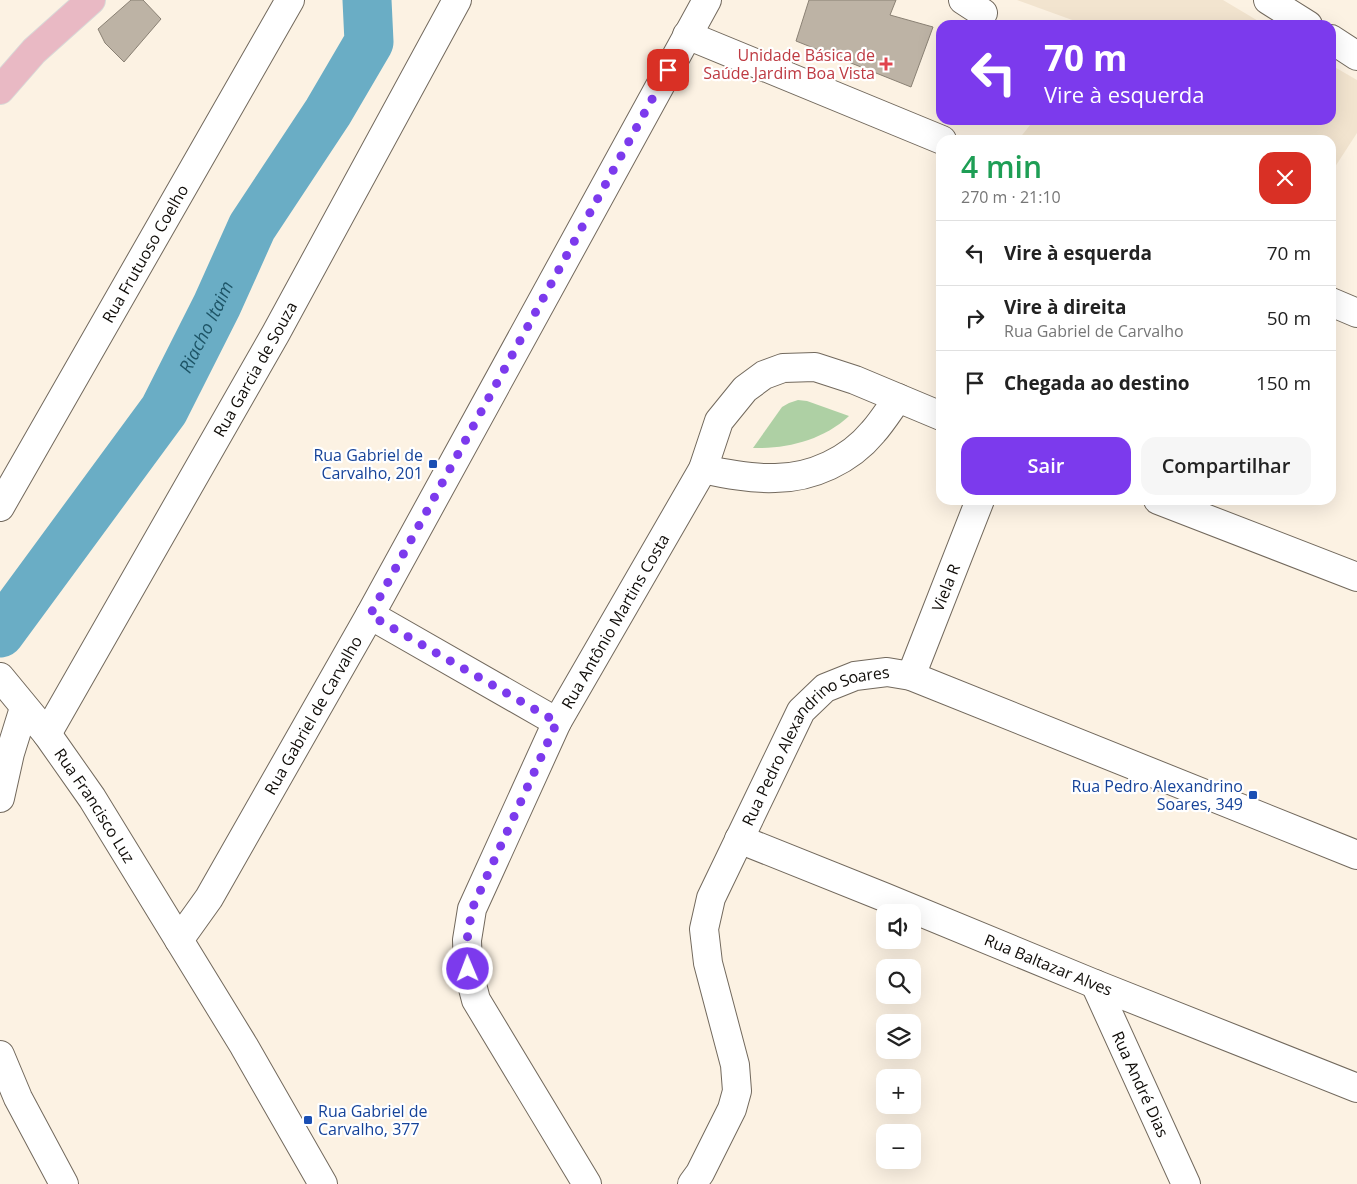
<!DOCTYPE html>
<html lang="pt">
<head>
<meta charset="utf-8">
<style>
	:root { --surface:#fff; --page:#f6f6f6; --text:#222; --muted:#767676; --line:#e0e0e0; --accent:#7c3aed }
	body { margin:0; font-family:"Open Sans",sans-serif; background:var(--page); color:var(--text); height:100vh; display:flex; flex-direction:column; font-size:19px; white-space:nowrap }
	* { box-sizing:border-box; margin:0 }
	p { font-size:16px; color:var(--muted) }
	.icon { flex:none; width:28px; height:28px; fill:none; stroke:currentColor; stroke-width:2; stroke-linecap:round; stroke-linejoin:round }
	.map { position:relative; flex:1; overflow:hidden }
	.details { position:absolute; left:936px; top:135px; width:400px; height:370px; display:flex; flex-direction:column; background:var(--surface); border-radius:15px; box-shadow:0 5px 20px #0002 }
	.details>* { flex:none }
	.guide { position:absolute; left:936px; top:20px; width:400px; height:105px; border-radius:15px; box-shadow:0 5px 20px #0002; background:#7c3aed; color:#fff; overflow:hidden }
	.tools { position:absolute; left:876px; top:904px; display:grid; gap:10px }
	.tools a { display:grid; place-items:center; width:45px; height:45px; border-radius:10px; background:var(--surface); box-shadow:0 5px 20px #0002; font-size:25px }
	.pin { position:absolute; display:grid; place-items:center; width:42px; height:42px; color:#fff; margin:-21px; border-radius:10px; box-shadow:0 2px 8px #0006 }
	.me { position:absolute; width:55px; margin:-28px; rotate:359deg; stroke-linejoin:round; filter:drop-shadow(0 0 4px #0008) }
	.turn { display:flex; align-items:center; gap:18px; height:105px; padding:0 25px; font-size:22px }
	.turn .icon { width:65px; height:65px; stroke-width:2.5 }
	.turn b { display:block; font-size:35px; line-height:42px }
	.round { display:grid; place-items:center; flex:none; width:52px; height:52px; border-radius:15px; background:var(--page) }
	.head { display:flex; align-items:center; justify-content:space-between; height:85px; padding:0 25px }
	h1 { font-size:30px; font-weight:600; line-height:38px; color:#1e9e55 }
	.primary-button { display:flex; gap:10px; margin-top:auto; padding:10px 25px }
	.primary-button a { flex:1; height:58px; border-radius:15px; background:var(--accent); color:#fff; font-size:20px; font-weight:600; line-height:58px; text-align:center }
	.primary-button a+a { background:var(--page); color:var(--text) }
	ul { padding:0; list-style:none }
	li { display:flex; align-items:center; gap:15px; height:65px; padding:0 25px; border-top:1px solid var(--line) }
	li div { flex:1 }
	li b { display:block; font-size:19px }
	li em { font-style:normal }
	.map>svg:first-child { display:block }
</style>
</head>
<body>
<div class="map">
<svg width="1357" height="1184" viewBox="0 0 1357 1184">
	<rect width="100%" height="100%" fill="#fcf2e3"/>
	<!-- built -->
	<path fill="#f2e4cf" d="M1017,0h206l42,25h-179z
		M1331,65l26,15v53l-26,40v-33l-312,-1 15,-19h297z"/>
	<!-- green -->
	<path fill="#aed0a4" d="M798,400l9,1 42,15c-26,24 -62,33 -96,32l29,-41 7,-4z"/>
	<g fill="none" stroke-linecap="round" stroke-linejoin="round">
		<!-- river -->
		<path stroke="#6aadc5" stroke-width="49" id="s1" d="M0,633l164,-223 53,-105 35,-78 76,-115 41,-70 -2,-42"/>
	</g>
	<!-- building -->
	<path fill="#bdb3a5" stroke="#8a8174" d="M131,0h12l18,19 -37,43 -19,-19 -7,-14z
		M809,0h87l-6,15 43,12 -22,60 -115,-46z"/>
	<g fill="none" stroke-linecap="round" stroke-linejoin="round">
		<defs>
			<g id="minor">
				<path d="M963,0l20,13"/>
				<path d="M1268,0l40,25"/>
				<path d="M687,35l255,105"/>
				<path d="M1331,39l26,17"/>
				<path d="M1331,302l26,11"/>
				<path d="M703,469c23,5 48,10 72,9 37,0 75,-18 98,-46 9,-10 17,-23 25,-34"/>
				<path d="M1158,500l199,77"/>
				<path id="s2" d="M0,507l290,-507"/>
				<path d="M370,615l187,107"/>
				<path id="s3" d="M911,676l69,-176"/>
				<path id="s4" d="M0,677l47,57 45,64 152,248 79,138"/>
				<path id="s5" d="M47,734l229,-401 181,-333"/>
				<path d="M0,798l10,-45 14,-45"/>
				<path id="s6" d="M739,839l145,58 211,87 262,104"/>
				<path id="s7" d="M179,940l30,-42 161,-283 337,-615"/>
				<path id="s8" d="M1095,984l91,200"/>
				<path d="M0,1055l18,43 46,86"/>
				<path id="s9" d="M587,1184l-111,-184 -8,-31 -1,-29 5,-31 85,-187 146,-253 16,-48 26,-32 19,-14 19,-7 32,-1 40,13 86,36"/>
				<path id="s10" d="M692,1184l8,-11 32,-64 5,-18 -2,-26 -27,-102 -4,-34 7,-31 90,-187 24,-23 30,-12 32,-4 24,4 446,179"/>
			</g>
			<path id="major" d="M0,90l34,-39 57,-51"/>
		</defs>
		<!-- minor casing -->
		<use href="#minor" stroke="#72695d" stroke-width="30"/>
		<!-- major casing -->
		<use href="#major" stroke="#d9d8d7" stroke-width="30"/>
		<!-- minor -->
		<use href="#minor" stroke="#fff" stroke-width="28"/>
		<!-- major -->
		<use href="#major" stroke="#e9b9c4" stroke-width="28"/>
	</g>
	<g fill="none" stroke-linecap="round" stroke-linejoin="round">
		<!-- route -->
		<path stroke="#7c3aed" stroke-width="9" stroke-dasharray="0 16.2" d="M468,969l-1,-29 5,-31 85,-187 -187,-107 298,-545"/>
	</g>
	<!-- markers -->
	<path fill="#e0444e" stroke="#fff" stroke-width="2" d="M883.5 56.5h5v5h5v5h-5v5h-5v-5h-5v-5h5z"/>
	<g fill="#1a4fb4" stroke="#fff" stroke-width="2">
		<rect x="428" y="459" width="10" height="10" rx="2.5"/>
		<rect x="1248" y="790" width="10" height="10" rx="2.5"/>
		<rect x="303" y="1115" width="10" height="10" rx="2.5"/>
	</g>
	<g text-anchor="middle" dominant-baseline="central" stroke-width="4.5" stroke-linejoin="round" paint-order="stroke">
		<!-- health labels -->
		<g font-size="16" fill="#be3a42" stroke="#fff" text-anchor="end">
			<text x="875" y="55">Unidade Básica de<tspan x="875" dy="18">Saúde Jardim Boa Vista</tspan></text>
		</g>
		<!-- street labels -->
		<g font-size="16" fill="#0f0c08" stroke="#fff">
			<text stroke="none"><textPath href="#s2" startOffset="292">Rua Frutuoso Coelho</textPath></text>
			<text stroke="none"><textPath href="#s5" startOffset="420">Rua Garcia de Souza</textPath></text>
			<text stroke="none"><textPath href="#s3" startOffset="95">Viela R</textPath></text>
			<text stroke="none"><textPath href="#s9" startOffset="629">Rua Antônio Martins Costa</textPath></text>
			<text stroke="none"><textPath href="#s7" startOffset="262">Rua Gabriel de Carvalho</textPath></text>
			<text stroke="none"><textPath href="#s10" startOffset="496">Rua Pedro Alexandrino Soares</textPath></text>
			<text stroke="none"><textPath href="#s4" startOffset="160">Rua Francisco Luz</textPath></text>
			<text stroke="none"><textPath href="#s6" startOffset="334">Rua Baltazar Alves</textPath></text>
			<text stroke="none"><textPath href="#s8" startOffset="110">Rua André Dias</textPath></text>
		</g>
		<!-- transit labels -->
		<g font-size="16" fill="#164399" stroke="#fff" text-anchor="end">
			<text x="423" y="455">Rua Gabriel de<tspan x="423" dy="18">Carvalho, 201</tspan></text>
			<text x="1243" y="786">Rua Pedro Alexandrino<tspan x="1243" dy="18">Soares, 349</tspan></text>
			<text x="318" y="1111" text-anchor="start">Rua Gabriel de<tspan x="318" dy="18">Carvalho, 377</tspan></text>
		</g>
		<!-- water labels -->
		<g font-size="18" font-style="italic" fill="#1d5466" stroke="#fff">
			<text stroke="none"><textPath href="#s1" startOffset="370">Riacho Itaim</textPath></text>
		</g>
	</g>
</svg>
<div class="tools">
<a><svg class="icon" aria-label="sound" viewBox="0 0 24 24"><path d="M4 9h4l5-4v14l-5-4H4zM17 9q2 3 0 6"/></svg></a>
<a><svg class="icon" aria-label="search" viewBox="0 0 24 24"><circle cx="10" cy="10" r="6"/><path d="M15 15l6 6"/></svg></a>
<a><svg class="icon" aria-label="layers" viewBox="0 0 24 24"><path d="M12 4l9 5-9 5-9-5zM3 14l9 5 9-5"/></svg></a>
<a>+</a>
<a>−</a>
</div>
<div class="pin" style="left:668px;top:70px;background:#d93025"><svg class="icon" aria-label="arrive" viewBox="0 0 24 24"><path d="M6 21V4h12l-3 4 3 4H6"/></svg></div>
<svg class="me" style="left:468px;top:969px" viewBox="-20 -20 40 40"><circle r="17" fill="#7c3aed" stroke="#fff" stroke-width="3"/><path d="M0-11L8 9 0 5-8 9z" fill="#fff"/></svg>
<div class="guide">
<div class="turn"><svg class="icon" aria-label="left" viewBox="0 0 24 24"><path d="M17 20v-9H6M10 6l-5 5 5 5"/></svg><div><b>70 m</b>Vire à esquerda</div></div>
</div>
<section class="details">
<div class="head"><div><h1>4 min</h1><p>270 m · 21:10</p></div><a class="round" style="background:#d93025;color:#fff"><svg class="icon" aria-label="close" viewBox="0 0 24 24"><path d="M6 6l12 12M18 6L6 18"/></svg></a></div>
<ul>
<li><svg class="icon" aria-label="left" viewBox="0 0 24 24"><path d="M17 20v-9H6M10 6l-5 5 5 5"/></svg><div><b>Vire à esquerda</b></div><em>70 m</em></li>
<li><svg class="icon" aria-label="right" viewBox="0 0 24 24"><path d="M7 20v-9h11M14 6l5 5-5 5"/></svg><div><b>Vire à direita</b><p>Rua Gabriel de Carvalho</p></div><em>50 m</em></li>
<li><svg class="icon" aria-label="arrive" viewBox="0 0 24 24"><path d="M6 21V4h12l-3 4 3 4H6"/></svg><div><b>Chegada ao destino</b></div><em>150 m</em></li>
</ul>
<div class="primary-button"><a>Sair</a><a>Compartilhar</a></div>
</section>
</div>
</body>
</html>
